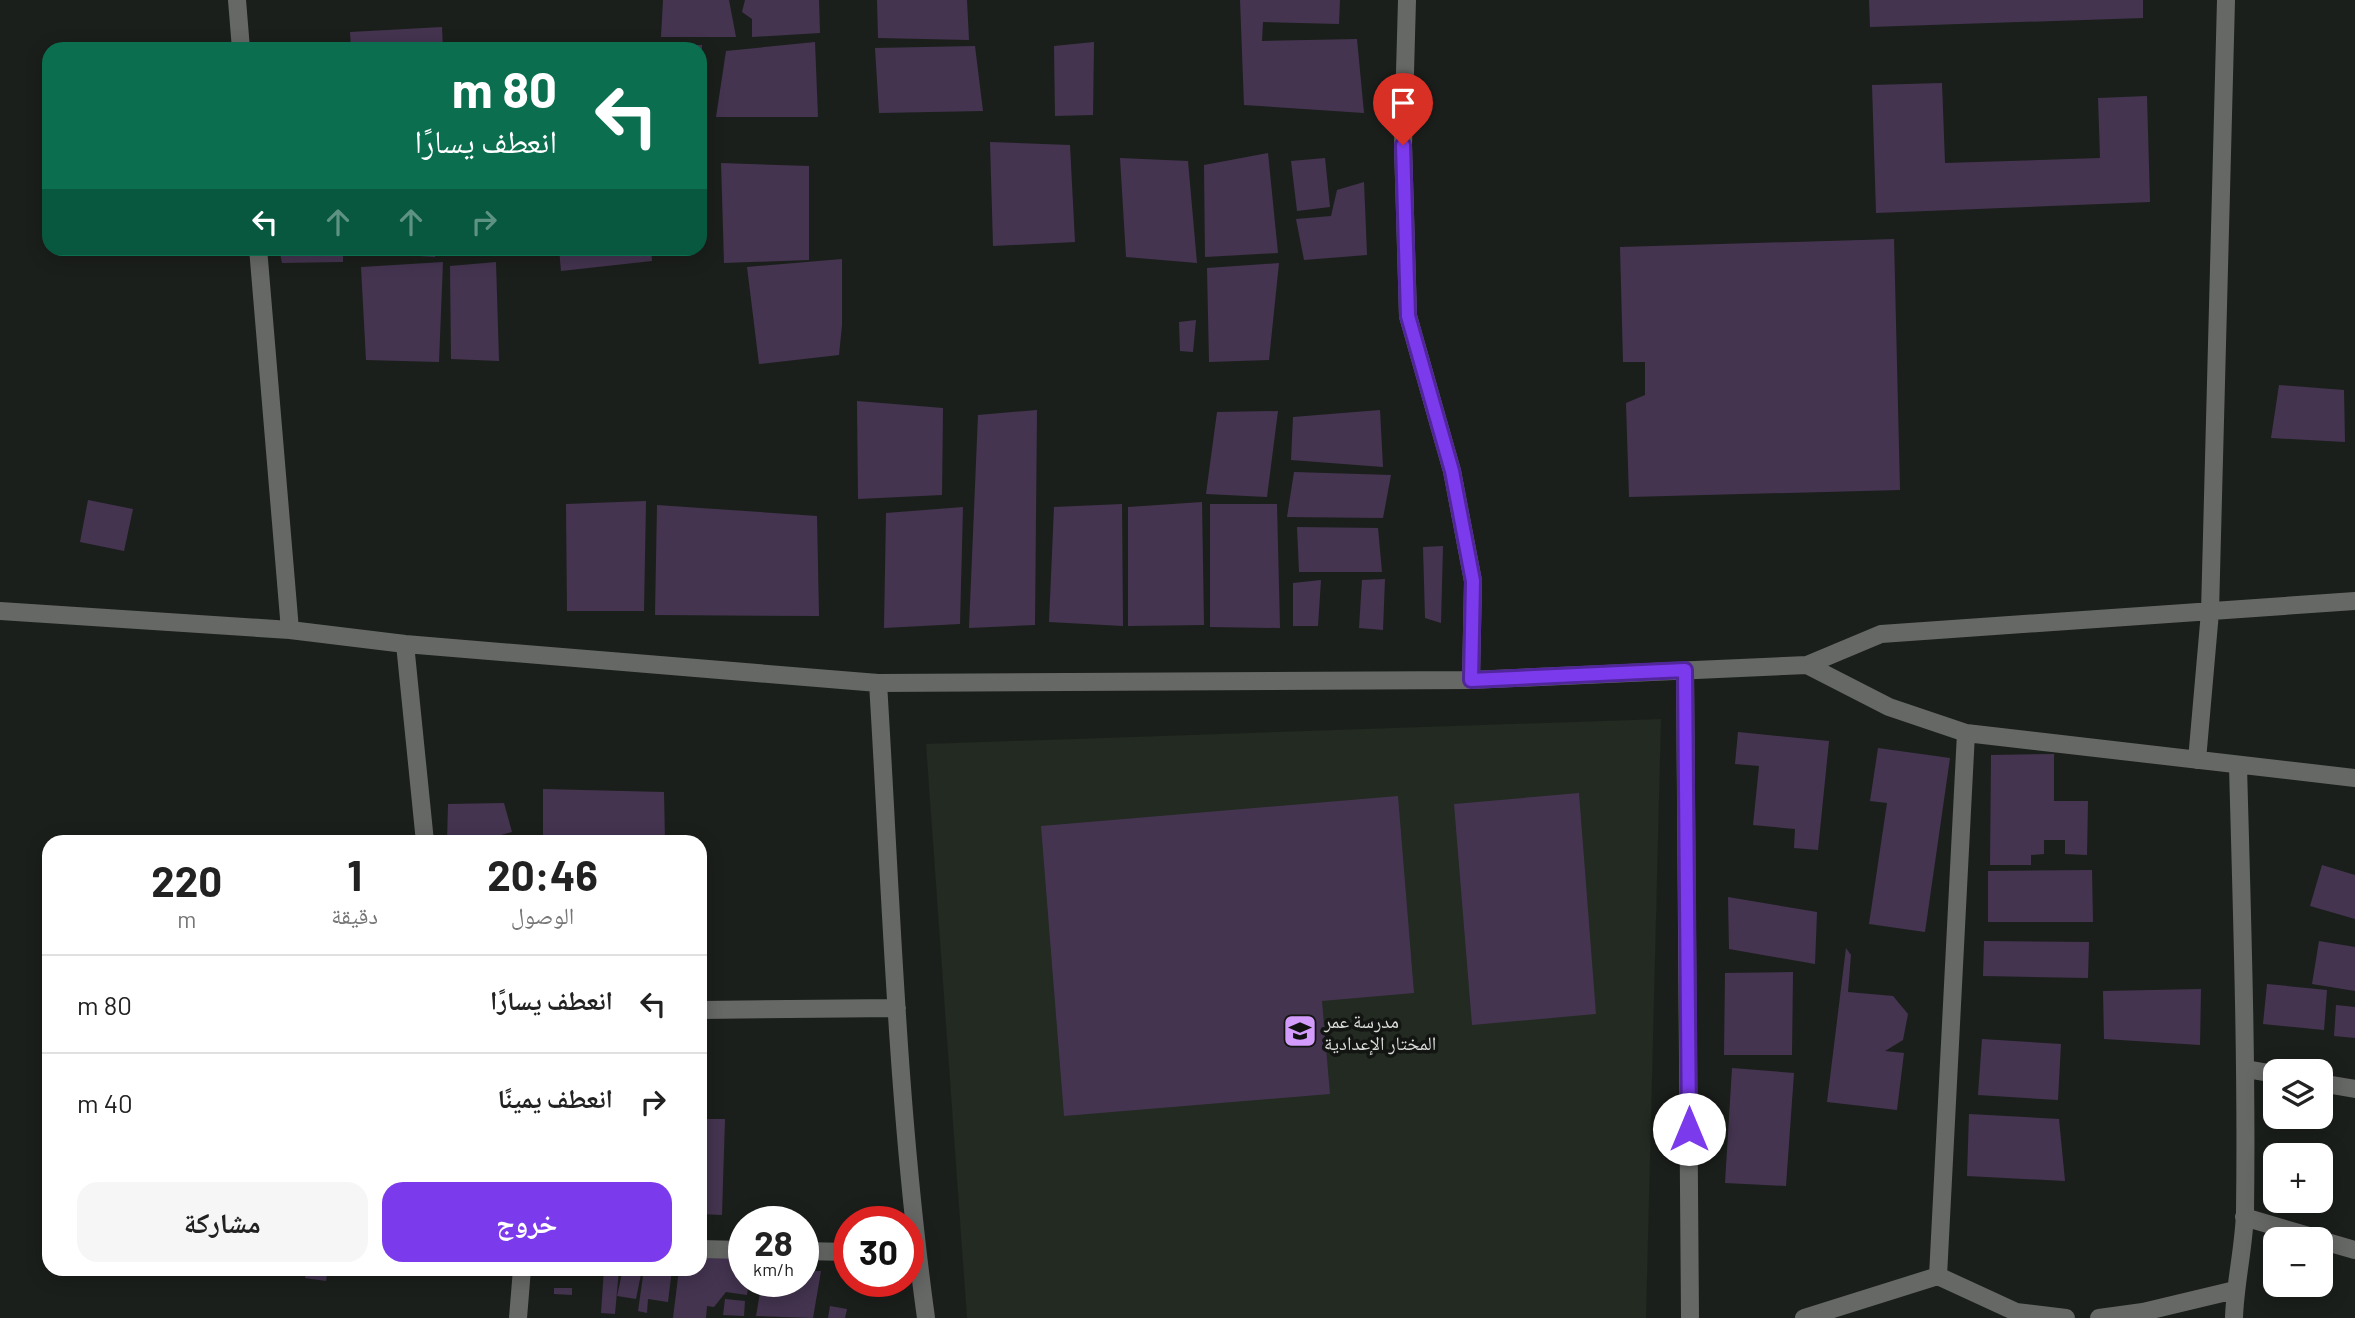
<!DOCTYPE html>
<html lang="ar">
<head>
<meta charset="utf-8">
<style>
	:root { --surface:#fff; --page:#f6f6f6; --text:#222; --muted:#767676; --line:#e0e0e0; --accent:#7c3aed }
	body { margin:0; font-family:Barlow,"Noto Naskh Arabic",sans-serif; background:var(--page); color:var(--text); direction:rtl; height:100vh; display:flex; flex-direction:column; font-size:26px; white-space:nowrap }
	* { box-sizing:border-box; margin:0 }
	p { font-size:23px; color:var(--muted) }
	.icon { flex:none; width:38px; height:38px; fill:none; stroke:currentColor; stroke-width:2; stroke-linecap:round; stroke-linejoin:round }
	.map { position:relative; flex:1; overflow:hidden; direction:ltr }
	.sheet { position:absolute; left:42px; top:835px; width:665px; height:441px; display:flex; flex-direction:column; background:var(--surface); border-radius:21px; box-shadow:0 4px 18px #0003; direction:rtl }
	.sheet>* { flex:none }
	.top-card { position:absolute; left:42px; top:42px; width:665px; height:214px; border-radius:21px; box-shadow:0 4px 18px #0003; direction:rtl; background:#0b6e4f; color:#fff; overflow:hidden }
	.buttons { position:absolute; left:2263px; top:1059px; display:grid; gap:14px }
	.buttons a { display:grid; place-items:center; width:70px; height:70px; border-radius:14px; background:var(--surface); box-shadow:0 4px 18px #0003; font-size:35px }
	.speed { position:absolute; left:728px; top:1206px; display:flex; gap:14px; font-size:35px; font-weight:700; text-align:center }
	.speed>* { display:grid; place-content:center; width:91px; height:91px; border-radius:50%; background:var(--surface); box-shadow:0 4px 18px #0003; line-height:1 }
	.speed small { font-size:18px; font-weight:400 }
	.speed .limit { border:10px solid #d22; background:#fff; color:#111 }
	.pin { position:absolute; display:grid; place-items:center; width:60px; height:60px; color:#fff; margin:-72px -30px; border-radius:50% 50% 50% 0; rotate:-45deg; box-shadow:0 0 7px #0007 }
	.pin .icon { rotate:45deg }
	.me { position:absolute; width:77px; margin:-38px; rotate:0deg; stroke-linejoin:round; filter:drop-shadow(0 0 5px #0008) }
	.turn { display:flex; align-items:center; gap:24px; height:147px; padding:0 35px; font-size:32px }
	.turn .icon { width:91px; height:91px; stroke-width:2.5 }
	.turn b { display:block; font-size:49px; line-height:60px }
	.lanes { display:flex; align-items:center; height:66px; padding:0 35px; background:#0003; justify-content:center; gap:35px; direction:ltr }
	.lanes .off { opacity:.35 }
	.eta { display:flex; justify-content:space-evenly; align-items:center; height:119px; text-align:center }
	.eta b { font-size:42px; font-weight:700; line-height:49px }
	.button { display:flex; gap:14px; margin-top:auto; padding:14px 35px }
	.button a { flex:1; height:80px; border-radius:21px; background:var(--accent); color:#fff; font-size:28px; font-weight:700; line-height:80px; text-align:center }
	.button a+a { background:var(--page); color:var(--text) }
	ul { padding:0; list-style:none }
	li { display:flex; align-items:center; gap:21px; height:98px; padding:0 35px; border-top:2px solid var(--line) }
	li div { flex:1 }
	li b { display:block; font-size:26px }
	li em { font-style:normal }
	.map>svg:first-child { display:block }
</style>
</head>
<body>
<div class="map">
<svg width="2355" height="1318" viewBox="0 0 2355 1318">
	<rect width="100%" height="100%" fill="#1b1f1b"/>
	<!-- built -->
	<path fill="#222a21" d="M1661,719l-15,599h-679l-41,-574z"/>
	<!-- building -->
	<path fill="#443450" d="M663,0h66l7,37h-75z
		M745,0h74l1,33 -68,4v-18l-10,-7z
		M877,0h90l2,40 -91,-2z
		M1240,0h100l-1,24 -76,-2 -1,19 95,-2 7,74 -120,-8z
		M1869,0h274v18l-273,9z
		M442,27l1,22h-92l-1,-17z
		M815,42l3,75h-102l10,-66z
		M1094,42l-1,73 -38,1 -1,-70z
		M650,45h52v4h-52z
		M975,46l8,65 -104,2 -4,-65z
		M1942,83l3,80 155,-5 -2,-60 49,-2 3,106 -274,11 -4,-128z
		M990,142l80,3 5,97 -82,4z
		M1268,153l10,100 -73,4 -1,-92z
		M1120,158l68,3 9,102 -71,-6z
		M1325,158l5,49 -33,4 -6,-50z
		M721,163l88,3v94l-85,3z
		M1364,182l3,73 -63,5 -8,-41 35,-3 6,-26z
		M1894,239l6,251 -271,7 -3,-94 19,-8v-33h-22l-3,-115z
		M279,248h64v14l-61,1z
		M357,248h78v9l-78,-5z
		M443,248h57v4l-56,4z
		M559,248h92l1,13 -91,10z
		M842,259v66l-3,30 -80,9 -12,-97z
		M443,262l-4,100 -73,-2 -5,-93z
		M496,262l3,99 -48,-2 -1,-93z
		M1279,263l-10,97 -60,2 -2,-94z
		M1196,320l-3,32 -13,-1 -1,-29z
		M2279,385l65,5 1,52 -74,-4z
		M857,401l86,7 -1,87 -84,4z
		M1037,410l-2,215 -66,3 9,-213z
		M1380,410l3,57 -92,-7 2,-43z
		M1278,411l-11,86 -61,-3 11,-82z
		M1294,472l97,3 -8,43 -96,-1z
		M88,500l45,9 -9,42 -44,-9z
		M646,501l-2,110h-77l-1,-107z
		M1202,502l2,123 -76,1v-119z
		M1122,504l1,122 -74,-4 5,-115z
		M1210,504h67l3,124 -70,-1z
		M657,505l160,11 2,100 -164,-1z
		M963,507l-3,117 -76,4 2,-115z
		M1297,527l81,1 4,44h-83z
		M1443,546l-2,77 -16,-5 -2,-71z
		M1385,579l-2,51 -24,-2 3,-48z
		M1321,580l-3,46h-25v-43z
		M1738,732l91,9 -11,109 -24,-2 1,-19 -42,-4 6,-59 -24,-2z
		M1878,748l72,10 -25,174 -56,-8 18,-121 -17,-2z
		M2054,754v47h34l-1,54 -22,-1v-14h-21v14l-13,1v10h-41l1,-110z
		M543,789l121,3 1,50h-122z
		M1579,793l17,221 -124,11 -18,-221z
		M1398,796l16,197 -92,8 8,93 -266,22 -23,-290z
		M504,803l8,29 -18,5v5h-47l1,-38z
		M2322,865l33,10v44l-45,-13z
		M2092,870l1,52h-105v-51z
		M1728,897l89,15 -2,52 -86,-15z
		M1984,941l105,1 -1,36 -105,-2z
		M2319,941l36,6v44l-43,-7z
		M1846,948l5,7 -3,37 45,4 15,18 -5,26 -18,11 19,2 -7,57 -70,-8z
		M1793,972l-1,83h-68l1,-82z
		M2267,984l60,6 -3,40 -61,-6z
		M2201,989l-1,56 -96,-6 -1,-48z
		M2336,1005l19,2v31l-21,-2z
		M1982,1039l79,5 -3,56 -80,-5z
		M1732,1068l62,5 -8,113 -61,-3z
		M1969,1114l90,5 6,62 -98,-5z
		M700,1119h25l-3,96 -22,-1z
		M700,1253l44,5v23h5l-2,14 -21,-3 -12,15 -7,-1 -1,12h-33l6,-49h21z
		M307,1269h21l-2,12 -21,-3z
		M604,1269h15l-4,45 -14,-1z
		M623,1269h19l-6,30 -19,-3z
		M644,1269h28l-4,33 -20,-3 -1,14 -9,-2z
		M803,1271h18l-8,47 -57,-2 6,-35h41z
		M554,1288h18v7l-18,-1z
		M725,1299l20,2 -1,15 -21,-1z
		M830,1306l17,3 -2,9h-17z"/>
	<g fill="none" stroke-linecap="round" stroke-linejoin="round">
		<!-- minor -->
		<path stroke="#666866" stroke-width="18" d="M237,0l4,49
			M1407,0l-4,145 5,171 44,155 21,110 -2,99
			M258,248l32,382
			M0,611l290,19 115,14 473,39 593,-3 336,-15 82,42 77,26 389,45
			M405,644l20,198
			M1807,665l74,-31 474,-33
			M1685,670l5,648
			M878,683c13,211 19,425 48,635
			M2197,760l13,-148 16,-612
			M700,1010l197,-2
			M2246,1069l29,5
			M2320,1083l35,6
			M2244,1217l75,22
			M2320,1240l35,10
			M700,1249l44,1
			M803,1251l46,1
			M1938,1276l28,-543
			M518,1318l4,-49
			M1804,1318l134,-42 78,36 50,6
			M2099,1318l44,-6 92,-22
			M2234,1318c1,-35 10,-70 11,-106 2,-149 -3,-297 -7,-446"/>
	</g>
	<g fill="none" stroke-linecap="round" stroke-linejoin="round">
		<defs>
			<path id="route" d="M1403,145l5,171 44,155 21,110 -2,99 214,-10 4,459"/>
		</defs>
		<!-- route casing -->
		<use href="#route" stroke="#51269a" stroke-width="18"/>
		<!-- route -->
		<use href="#route" stroke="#7c3aed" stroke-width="12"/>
	</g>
	<!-- icons -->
	<defs>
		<symbol id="school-square" viewBox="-11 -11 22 22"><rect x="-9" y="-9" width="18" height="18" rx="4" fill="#d39cfc" stroke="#121512"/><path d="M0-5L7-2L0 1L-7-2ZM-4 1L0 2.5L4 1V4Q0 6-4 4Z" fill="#111"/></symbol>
	</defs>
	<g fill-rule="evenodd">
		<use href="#school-square" x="1281" y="1012" width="38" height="38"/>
	</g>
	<g text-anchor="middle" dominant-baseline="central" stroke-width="7" stroke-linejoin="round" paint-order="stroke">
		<!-- poi labels -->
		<g font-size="19" fill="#dbddda" stroke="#121512" text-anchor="start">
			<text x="1324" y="1020">مدرسة عمر<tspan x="1324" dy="22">المختار الإعدادية</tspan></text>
		</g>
	</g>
</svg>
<div class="buttons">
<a><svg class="icon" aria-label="layers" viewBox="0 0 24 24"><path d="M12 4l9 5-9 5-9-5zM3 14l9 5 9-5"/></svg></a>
<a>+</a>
<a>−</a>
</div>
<div class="speed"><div>28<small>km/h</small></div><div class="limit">30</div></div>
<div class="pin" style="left:1403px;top:145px;background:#d93025"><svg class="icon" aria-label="arrive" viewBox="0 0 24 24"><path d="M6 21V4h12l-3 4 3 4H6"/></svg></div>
<svg class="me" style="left:1689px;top:1129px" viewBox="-20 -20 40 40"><circle r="19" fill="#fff"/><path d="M0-13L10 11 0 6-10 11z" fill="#7c3aed"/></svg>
<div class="top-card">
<div class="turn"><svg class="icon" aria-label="left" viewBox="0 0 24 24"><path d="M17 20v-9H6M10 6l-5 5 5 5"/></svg><div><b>80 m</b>انعطف يسارًا</div></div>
<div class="lanes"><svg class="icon" aria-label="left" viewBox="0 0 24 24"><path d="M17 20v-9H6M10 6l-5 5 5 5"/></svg><svg class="icon off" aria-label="ahead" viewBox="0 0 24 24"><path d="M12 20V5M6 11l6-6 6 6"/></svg><svg class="icon off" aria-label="ahead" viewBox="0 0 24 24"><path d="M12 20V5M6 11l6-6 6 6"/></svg><svg class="icon off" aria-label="right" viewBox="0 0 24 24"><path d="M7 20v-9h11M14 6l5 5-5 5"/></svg></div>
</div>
<section class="sheet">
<div class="eta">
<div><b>20:46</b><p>الوصول</p></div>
<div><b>1</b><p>دقيقة</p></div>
<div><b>220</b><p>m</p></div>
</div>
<ul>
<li><svg class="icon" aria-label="left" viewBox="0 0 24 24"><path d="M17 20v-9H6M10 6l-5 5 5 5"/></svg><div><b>انعطف يسارًا</b></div><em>80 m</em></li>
<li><svg class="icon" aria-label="right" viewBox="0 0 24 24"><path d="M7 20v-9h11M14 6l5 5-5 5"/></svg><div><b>انعطف يمينًا</b></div><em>40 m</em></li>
</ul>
<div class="button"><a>خروج</a><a>مشاركة</a></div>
</section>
</div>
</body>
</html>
